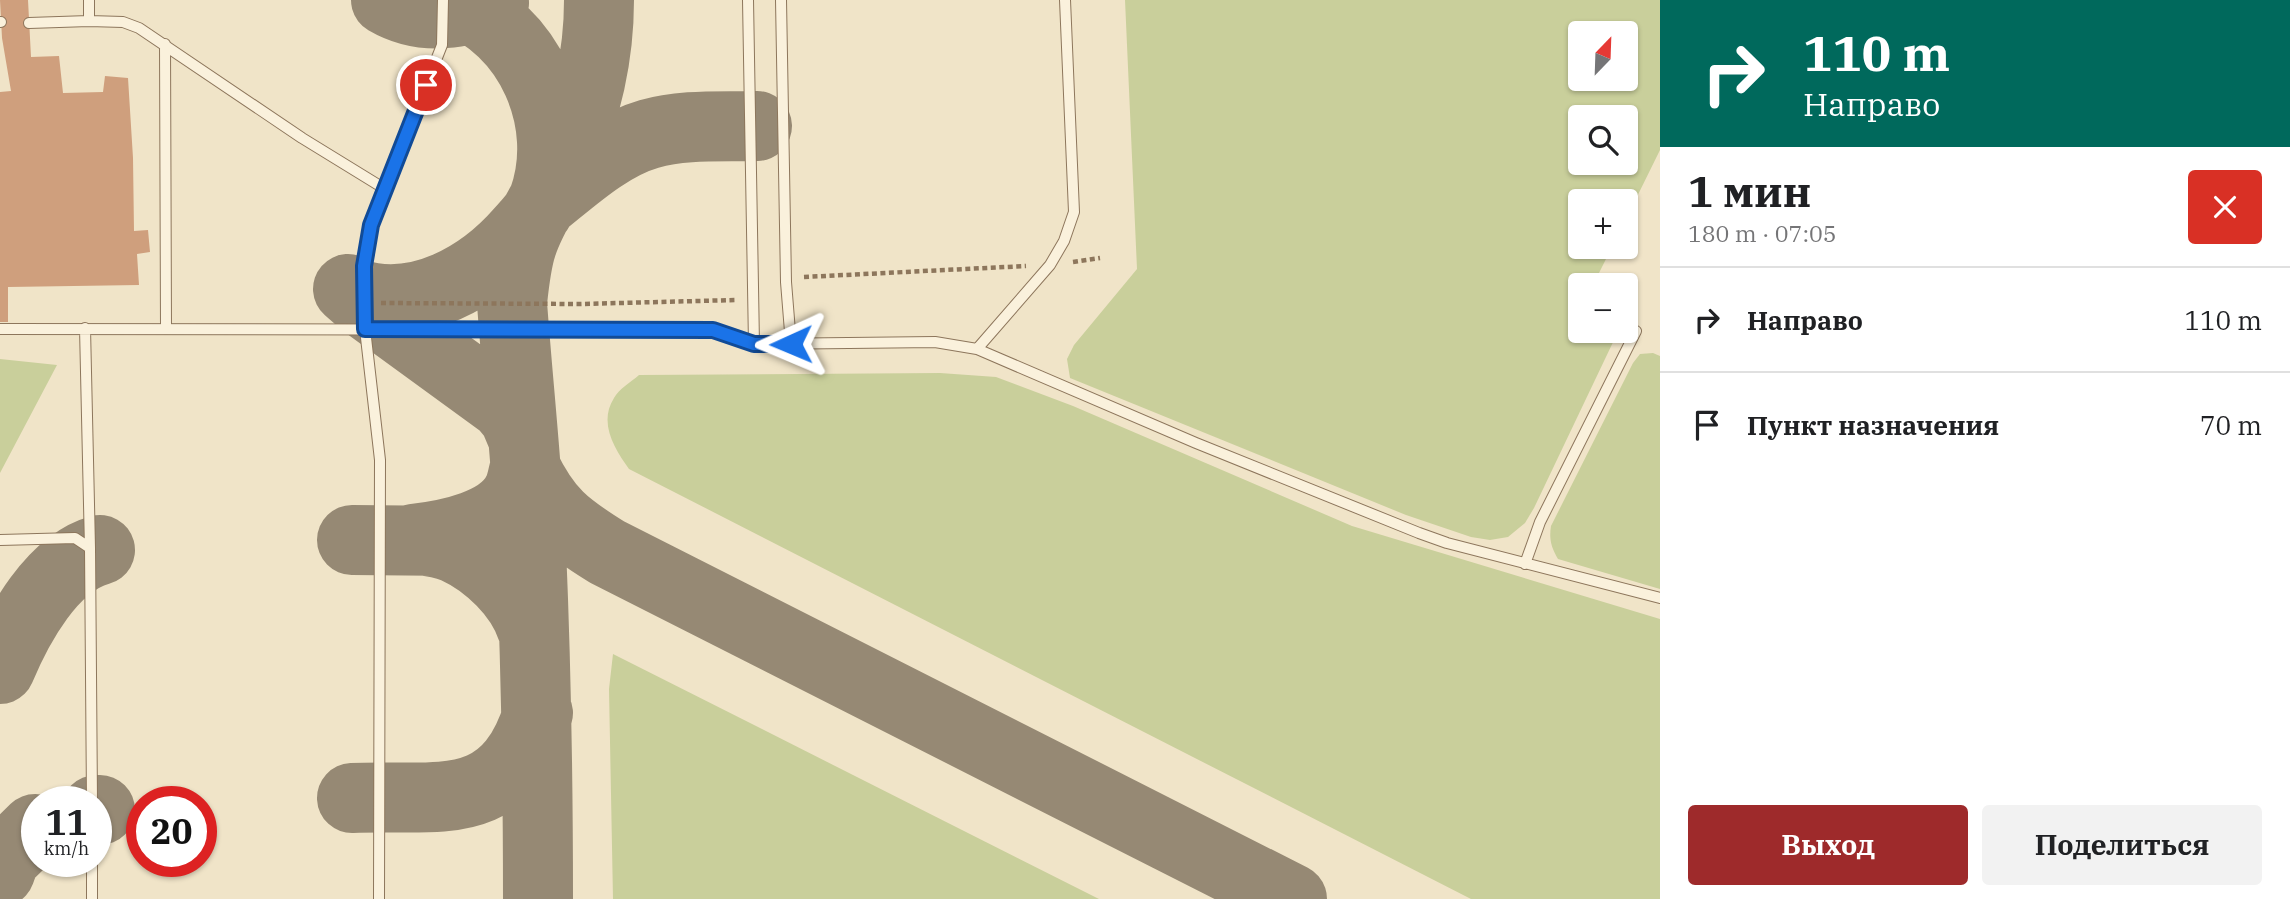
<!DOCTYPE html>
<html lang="ru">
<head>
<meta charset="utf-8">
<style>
	:root { --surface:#fff; --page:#f2f2f2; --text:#202124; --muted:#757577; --line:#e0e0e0; --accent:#9e2a2b }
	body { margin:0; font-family:"IBM Plex Serif",serif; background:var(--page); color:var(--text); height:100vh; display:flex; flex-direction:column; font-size:26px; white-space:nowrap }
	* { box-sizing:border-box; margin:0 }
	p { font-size:23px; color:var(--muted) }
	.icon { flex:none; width:38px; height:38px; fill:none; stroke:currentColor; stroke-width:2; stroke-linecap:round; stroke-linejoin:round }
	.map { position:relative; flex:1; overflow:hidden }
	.panel { display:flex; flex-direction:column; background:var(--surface); width:630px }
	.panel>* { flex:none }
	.guide { background:#00695c; color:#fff; overflow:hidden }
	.needle { width:46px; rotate:23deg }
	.controls { position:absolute; left:1568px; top:21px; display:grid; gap:14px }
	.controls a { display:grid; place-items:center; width:70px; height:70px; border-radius:7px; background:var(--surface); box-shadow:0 2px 5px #0004; font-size:35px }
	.speed { position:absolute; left:21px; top:786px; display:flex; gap:14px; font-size:35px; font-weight:700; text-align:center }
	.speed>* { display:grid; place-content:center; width:91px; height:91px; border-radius:50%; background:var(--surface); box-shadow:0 2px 5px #0004; line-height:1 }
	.speed small { font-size:18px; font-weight:400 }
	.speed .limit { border:10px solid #d22; background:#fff; color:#111 }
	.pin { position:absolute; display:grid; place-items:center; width:60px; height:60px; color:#fff; margin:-30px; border:4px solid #fff; border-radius:50%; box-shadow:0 2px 7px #0007 }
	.me { position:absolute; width:77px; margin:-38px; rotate:269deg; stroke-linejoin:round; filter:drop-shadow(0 0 5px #0008) }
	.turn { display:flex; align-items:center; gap:24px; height:147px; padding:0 28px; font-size:32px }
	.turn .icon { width:91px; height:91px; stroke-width:2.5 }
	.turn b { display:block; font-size:49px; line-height:60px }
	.round { display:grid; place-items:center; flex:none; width:74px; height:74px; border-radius:7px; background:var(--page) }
	.head { display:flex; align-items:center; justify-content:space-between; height:119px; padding:0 28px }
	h1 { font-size:42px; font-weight:700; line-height:52px }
	.cta { display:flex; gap:14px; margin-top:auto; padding:14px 28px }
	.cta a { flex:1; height:80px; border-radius:7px; background:var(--accent); color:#fff; font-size:28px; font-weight:700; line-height:80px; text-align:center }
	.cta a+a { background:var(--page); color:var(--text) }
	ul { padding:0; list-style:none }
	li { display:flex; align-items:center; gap:21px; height:105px; padding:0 28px; border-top:2px solid var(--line) }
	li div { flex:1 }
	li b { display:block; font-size:26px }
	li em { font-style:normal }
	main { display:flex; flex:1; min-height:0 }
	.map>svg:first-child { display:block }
</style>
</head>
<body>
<main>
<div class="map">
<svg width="1660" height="899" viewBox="0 0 1660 899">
	<rect width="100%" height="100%" fill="#f0e4c8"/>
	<!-- green -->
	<path fill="#c9cf9b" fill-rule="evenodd" d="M1125,0h535v150l-34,69v-18h-46v46h32l-16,32 2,6h-18v46h32l3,7 -81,170 -9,15 -17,14 -18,3 -19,-3 -65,-22 -336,-137 -3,-19 7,-14 63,-76zM1580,33h46v46h-46zM1580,117h46v46h-46z
		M1653,353l7,3v233l-102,-30c-7,-12 -9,-20 -7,-33l82,-163 7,-9z
		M0,359l57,6 -57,108z
		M940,373l56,4 77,29 279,120 308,93v280h-189l-842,-430c-14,-20 -31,-46 -15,-71 5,-9 17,-16 25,-23z
		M613,654l486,245h-486l-4,-210z"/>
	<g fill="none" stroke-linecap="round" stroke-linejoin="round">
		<!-- taxiway -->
		<path stroke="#968974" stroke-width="70" d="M386,0c36,21 71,14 108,3
			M544,202c31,-25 66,-57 105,-68 35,-10 72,-7 108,-8
			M348,289l16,14 140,102 10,12 8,19
			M356,294c62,19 125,-17 165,-63 8,-9 18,-19 22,-30 29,-78 -13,-174 -92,-201
			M525,467c22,45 40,59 82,85l685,347
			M525,467c-2,7 -3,15 -6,22 -15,36 -73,46 -106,50 14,2 28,3 42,9 33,15 66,47 77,81
			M352,540l108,1
			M0,669c18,-43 52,-106 100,-119
			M352,798c86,-4 153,19 186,-85
			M96,810h4
			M0,872l5,-14 30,-29
			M538,899c0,-117 -2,-234 -7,-351 -4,-82 -13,-163 -19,-245 2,-19 4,-40 10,-58 9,-29 29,-55 41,-82 23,-51 36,-107 36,-163"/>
	</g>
	<!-- building -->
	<path fill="#cf9f7d" d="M0,0h28l3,57 28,-1 4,37 40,-1 2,-16 23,2 5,80 1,73 14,-1 2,22 -13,2 2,31 -131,2v35h-8v-230l11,-1 -9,-53z"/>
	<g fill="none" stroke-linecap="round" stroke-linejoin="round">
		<defs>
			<path id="service" d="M89,0v21l34,1 16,6 163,110 83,51
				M748,0l6,344
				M781,0l5,282 5,62
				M0,22h1
				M29,23l60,-2
				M165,44l1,284
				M85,328l5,220
				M0,329l713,1 41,14 181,-2 42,7 219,94 223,90 28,10 213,55
				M977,349l73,-84 14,-24 10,-29 -9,-212
				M0,540l75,-2 15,10 2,254
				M1525,564l15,-42 96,-191
				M92,861v38
				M379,899l1,-439 -15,-131 -1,-63 7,-41 71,-180 1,-45"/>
		</defs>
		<!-- service casing -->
		<use href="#service" stroke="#8d765c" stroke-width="12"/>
		<!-- path -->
		<path stroke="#8d765c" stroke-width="4.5" stroke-dasharray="5 3.5" stroke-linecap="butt" d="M1073,262l27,-4
			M804,277l222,-11
			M381,303l200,1 155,-4"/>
		<!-- service -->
		<use href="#service" stroke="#faf1dc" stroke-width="10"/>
	</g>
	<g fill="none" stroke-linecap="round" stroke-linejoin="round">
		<defs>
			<path id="route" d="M426,85l-55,140 -7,41 1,63 348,1 41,14h37"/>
		</defs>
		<!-- route casing -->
		<use href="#route" stroke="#114b97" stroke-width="18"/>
		<!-- route -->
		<use href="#route" stroke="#1a73e8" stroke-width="12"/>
	</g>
</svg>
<div class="controls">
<a><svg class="needle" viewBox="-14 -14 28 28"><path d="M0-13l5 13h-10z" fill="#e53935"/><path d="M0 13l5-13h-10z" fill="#757577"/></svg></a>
<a><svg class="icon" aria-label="search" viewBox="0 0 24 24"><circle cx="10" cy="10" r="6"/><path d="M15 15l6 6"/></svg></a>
<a>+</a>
<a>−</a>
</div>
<div class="speed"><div>11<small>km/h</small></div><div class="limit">20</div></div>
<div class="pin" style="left:426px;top:85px;background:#d93025"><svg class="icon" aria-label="arrive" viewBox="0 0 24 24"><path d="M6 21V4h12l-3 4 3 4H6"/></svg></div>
<svg class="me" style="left:791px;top:344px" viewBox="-20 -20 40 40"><path d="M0-17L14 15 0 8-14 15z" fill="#1a73e8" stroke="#fff" stroke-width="4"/></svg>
</div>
<section class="panel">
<div class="guide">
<div class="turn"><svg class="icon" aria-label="right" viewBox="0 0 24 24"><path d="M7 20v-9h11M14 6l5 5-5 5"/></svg><div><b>110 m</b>Направо</div></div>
</div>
<div class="head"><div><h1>1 мин</h1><p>180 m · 07:05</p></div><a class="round" style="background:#d93025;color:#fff"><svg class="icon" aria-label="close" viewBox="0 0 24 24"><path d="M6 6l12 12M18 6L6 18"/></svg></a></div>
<ul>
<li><svg class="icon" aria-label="right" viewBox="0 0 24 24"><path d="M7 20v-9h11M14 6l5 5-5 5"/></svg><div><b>Направо</b></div><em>110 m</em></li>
<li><svg class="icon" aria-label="arrive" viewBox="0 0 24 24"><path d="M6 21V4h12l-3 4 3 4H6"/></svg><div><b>Пункт назначения</b></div><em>70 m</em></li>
</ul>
<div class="cta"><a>Выход</a><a>Поделиться</a></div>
</section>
</main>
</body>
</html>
